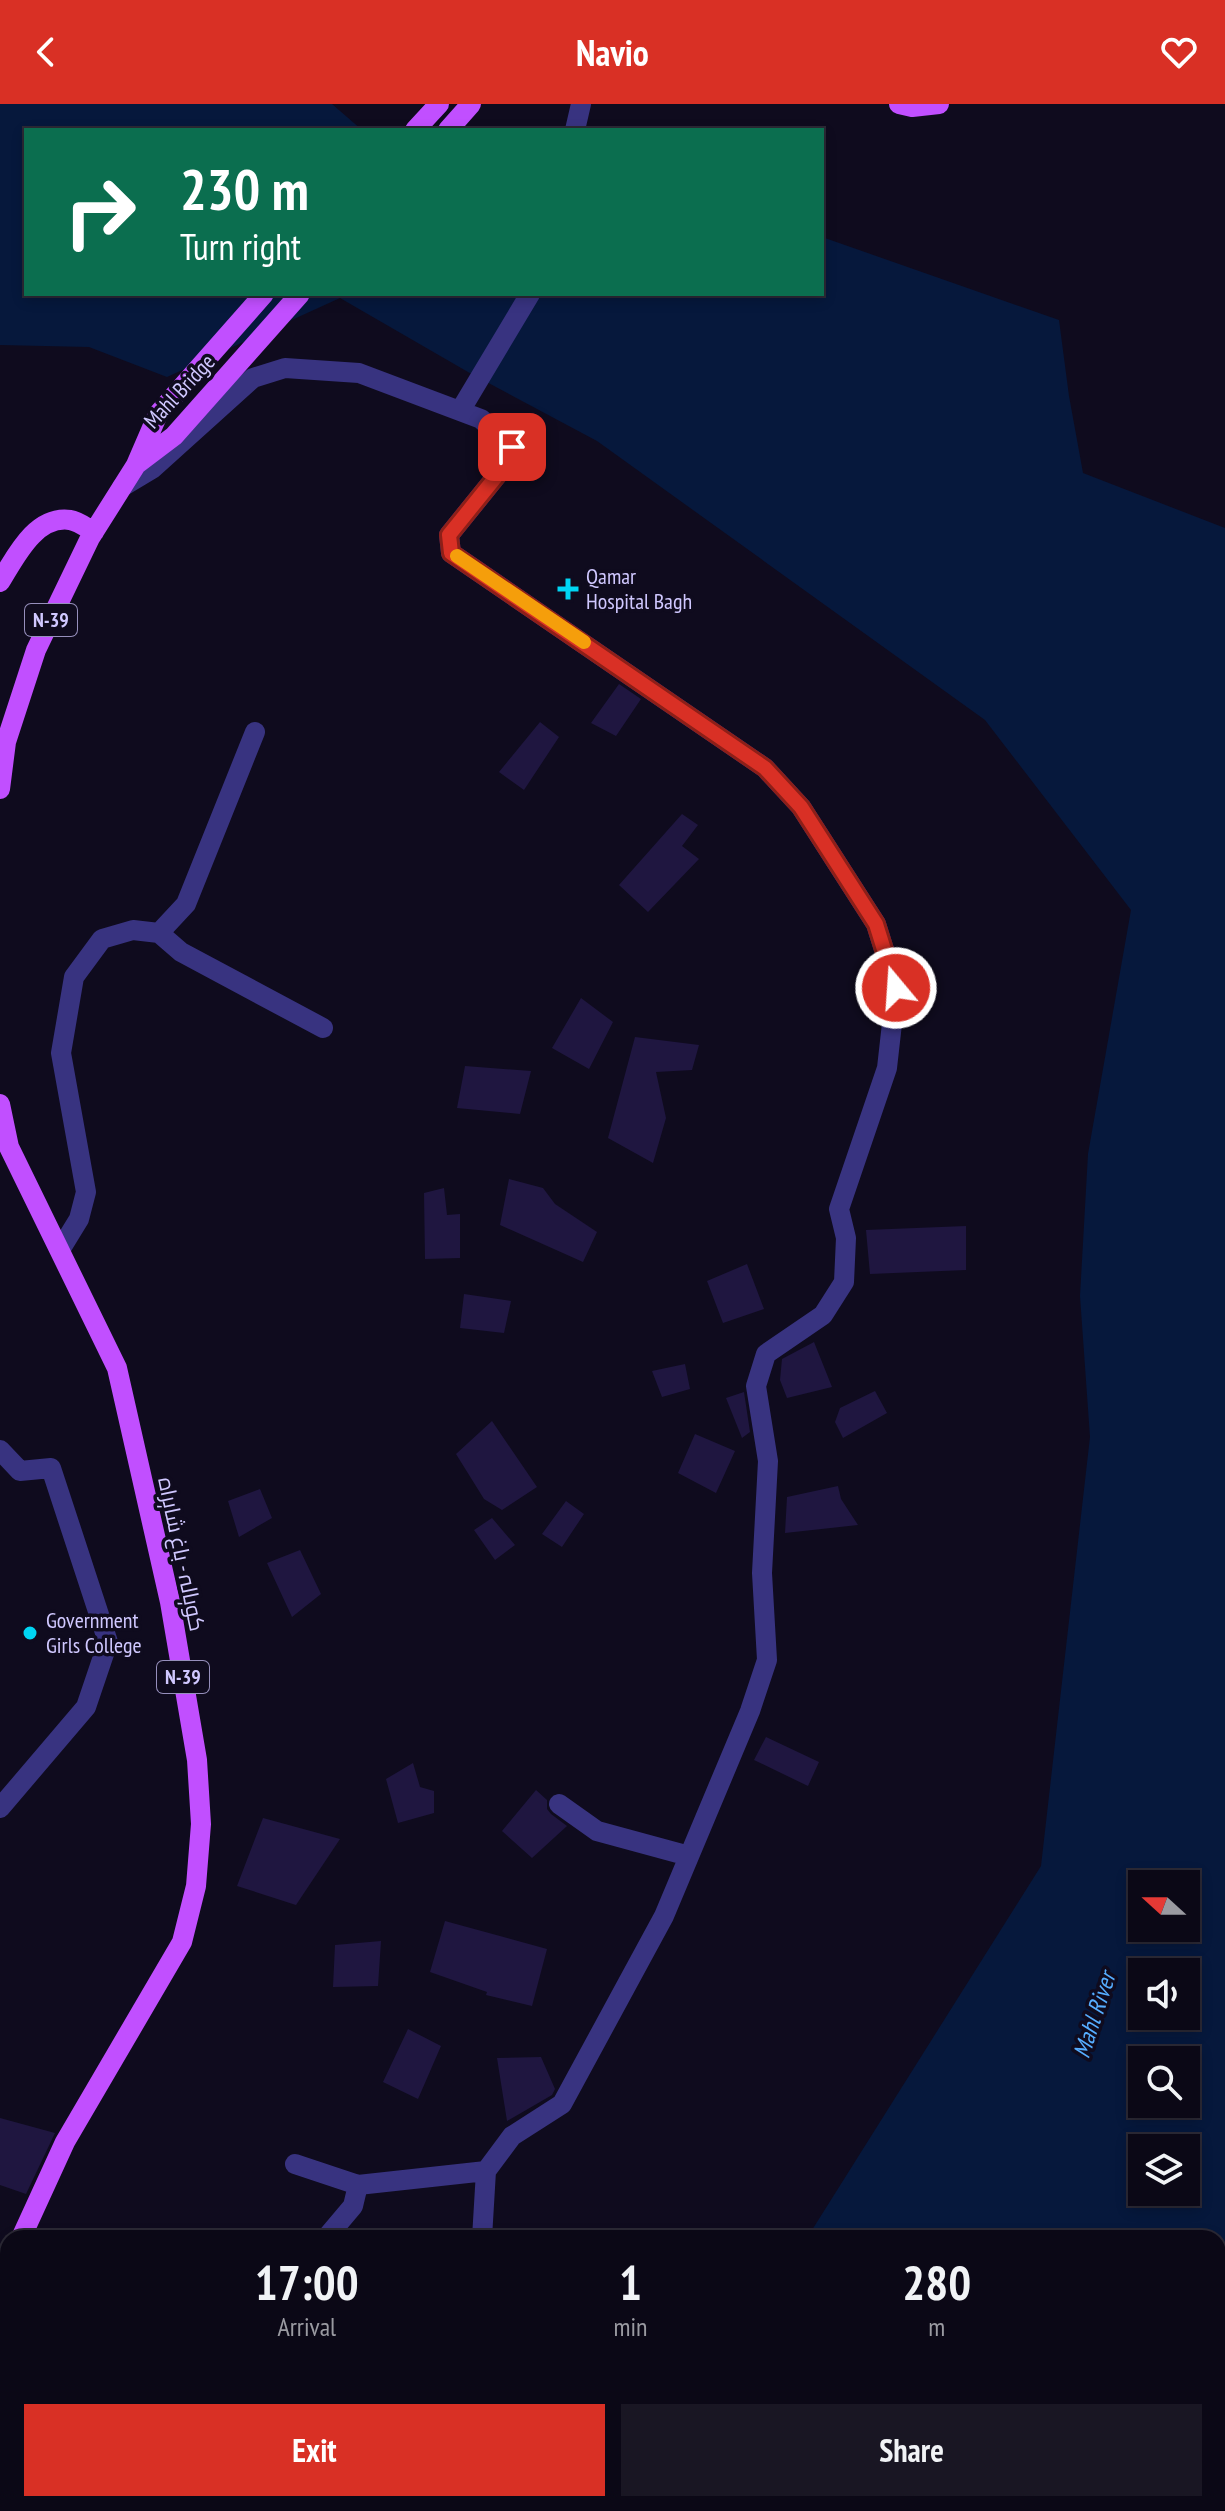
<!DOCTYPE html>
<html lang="en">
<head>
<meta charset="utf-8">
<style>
	:root { --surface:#0b0816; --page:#191623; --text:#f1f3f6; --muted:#9a9aa1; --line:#2b2935; --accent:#d93025 }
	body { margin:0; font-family:"PT Sans Narrow",Cairo,sans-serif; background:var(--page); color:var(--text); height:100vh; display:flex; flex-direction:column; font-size:30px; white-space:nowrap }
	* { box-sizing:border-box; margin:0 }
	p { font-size:26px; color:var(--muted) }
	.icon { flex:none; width:44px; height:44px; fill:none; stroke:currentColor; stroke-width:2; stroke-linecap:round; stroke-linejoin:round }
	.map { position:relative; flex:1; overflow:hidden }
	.side { position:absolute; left:0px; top:2126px; width:1226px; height:282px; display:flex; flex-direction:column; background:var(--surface); border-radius:24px 24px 0 0; box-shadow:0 4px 12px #0003,0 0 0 2px var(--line) }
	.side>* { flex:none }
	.hud { position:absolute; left:24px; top:24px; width:800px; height:168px; border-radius:0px; box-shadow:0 4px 12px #0003,0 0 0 2px var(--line); background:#0b6e4f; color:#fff; overflow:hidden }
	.needle { width:52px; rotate:291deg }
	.buttons { position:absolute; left:1128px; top:1766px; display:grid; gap:16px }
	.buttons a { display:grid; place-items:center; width:72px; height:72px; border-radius:0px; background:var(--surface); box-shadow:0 4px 12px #0003,0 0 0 2px var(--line); font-size:40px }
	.pin { position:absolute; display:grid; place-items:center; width:68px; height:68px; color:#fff; margin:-34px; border-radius:16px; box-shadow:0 4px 12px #0006 }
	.me { position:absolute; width:88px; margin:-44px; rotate:342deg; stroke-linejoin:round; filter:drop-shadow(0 0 6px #0008) }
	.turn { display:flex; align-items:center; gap:28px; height:168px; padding:0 24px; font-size:36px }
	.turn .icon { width:104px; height:104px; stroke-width:2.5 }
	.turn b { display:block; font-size:56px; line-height:68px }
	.eta { display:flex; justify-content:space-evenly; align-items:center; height:136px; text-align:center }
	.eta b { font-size:48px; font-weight:700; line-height:56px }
	.primary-button { display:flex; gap:16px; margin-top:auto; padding:16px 24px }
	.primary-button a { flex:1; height:92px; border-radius:0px; background:var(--accent); color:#fff; font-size:32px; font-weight:700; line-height:92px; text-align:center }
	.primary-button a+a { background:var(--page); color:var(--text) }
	header { display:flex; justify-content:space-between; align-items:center; height:104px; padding:0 24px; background:var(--accent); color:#fff; font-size:36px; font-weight:700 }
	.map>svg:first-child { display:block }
</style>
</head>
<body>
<header><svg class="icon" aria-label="back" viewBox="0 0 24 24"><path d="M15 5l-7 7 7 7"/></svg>Navio<svg class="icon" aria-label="heart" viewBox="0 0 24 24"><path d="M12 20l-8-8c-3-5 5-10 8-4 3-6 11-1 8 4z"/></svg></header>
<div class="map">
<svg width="1225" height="2407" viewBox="0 0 1225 2407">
	<rect width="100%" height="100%" fill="#0f0b1e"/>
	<!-- water -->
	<path fill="#06183c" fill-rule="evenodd" d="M0,0h332l30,26h-336v164h796v-57l237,83 10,76 14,77 142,55v1983h-538v-7h531v-266h-411l234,-372 49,-429 -10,-141 8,-142 43,-244 -146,-190 -388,-279 -129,-69 -128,-74 -173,79 -78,-30 -89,-2zM1142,1780h44v44h-44zM1142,1868h44v44h-44zM1142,1956h44v44h-44zM1142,2044h44v44h-44z"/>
	<!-- building -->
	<path fill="#1f1640" d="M619,580l22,15 -25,37 -25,-13z
		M540,618l19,15 -35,53 -25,-18z
		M682,710l16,11 -16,21 17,13 -51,53 -29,-27z
		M581,894l32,24 -24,47 -37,-21z
		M635,933l64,8 -7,25 -36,2 10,46 -13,45 -45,-25z
		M465,962l66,5 -11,43 -63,-6z
		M509,1075l34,9 12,16 42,28 -14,30 -83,-37z
		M444,1084l3,27 13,-1v44l-35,1 -1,-66z
		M966,1122v44l-96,4 -4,-44z
		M747,1160l17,45 -41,14 -16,-42z
		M464,1190l47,7 -7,32 -44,-5z
		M814,1238l18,45 -45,11 -7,-18 2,-21z
		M685,1260l5,25 -28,8 -10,-26z
		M875,1287l12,22 -44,25 -8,-16 5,-14z
		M744,1288l6,40 -8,6 -16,-40z
		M492,1317l45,66 -35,23 -18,-11 -28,-45z
		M695,1330l40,17 -19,42 -38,-20z
		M838,1382l3,13 17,26 -73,8 2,-36z
		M260,1385l12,29 -33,19 -11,-36z
		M566,1397l18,13 -22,33 -20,-13z
		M492,1414l23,27 -20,15 -21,-30z
		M300,1446l21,44 -29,23 -25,-54z
		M766,1633l53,25 -11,24 -54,-26z
		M413,1659l7,24 14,4v22l-36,10 -12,-44z
		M536,1686l11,10v9l4,5 16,12 -35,32 -30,-27z
		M263,1714l77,21 -44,66 -59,-19z
		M445,1817l102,28 -15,57 -46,-11 1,-3 -57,-20z
		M381,1837l-3,45 -45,1 2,-42z
		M408,1925l33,17 -23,53 -35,-17z
		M541,1953l14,32 -3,6 -45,26 -10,-63z
		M0,2014l55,15 -29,61 -26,-9z"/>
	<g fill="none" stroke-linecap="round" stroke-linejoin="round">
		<!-- minor -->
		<path stroke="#383380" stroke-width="20" d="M575,26l6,-26
			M460,307l70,-117
			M122,383l30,-18 101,-91 32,-10 74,5 122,46 31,28 -13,26 -50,62 2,18 314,215 36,39 75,117 20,64 -9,80 -48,141 7,29 -2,44 -21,33 -57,39 -10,32 12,75 -6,112 5,87 -17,51 -86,205 -102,188 -50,32 -26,35 -4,67
			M159,829l27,-29 69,-172
			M60,1146l19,-31 7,-27 -25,-139 13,-76 28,-38 31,-9 26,3 22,19 142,76
			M0,1346l20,21 31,-3 57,174 -22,65 -86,101
			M559,1700l38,27 92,25
			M295,2060l63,21 128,-14
			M326,2134l27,-32 5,-21
			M407,2407l12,-7
			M734,2407l1,-7"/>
		<!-- major -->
		<path stroke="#c14fff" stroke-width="20" d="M899,0l13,3 27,-3
			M415,26l24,-26
			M448,26l23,-26
			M137,360l37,-28 126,-142
			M0,478c15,-24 35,-67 70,-62 8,1 17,8 24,12
			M0,685l6,-47 30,-92 54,-112 46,-73 22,-51 106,-120
			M0,1000l9,43 108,221 53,234 27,158 4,64 -5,62 -14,56 -117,200 -44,96
			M0,2177l8,-16"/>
	</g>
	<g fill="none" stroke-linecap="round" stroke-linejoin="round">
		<defs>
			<path id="route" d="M512,343l-13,26 -50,62 2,18 314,215 36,39 75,117 20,64"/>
		</defs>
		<!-- route casing -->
		<use href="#route" stroke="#8d1f18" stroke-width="20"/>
		<!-- route -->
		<use href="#route" stroke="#d93025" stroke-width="14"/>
		<!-- slow -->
		<path stroke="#f59e0b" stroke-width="14" d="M457,452l127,86"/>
	</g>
	<!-- markers -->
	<g fill="#00d5f3" stroke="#0f0b1e" stroke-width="3">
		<path d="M564 473h8v8h8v8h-8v8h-8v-8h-8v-8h8z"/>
		<circle cx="30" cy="1529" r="8"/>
	</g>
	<g text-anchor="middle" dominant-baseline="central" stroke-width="7" stroke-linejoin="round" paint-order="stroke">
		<!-- shield labels -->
		<g fill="#0f0b1e" stroke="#968fbc" stroke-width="2">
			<rect x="25" y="500" width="52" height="32" rx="6"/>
			<rect x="157" y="1557" width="52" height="32" rx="6"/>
		</g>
		<g font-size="20" font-weight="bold" fill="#d0c8ff">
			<text x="51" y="516">N-39</text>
			<text x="183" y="1573">N-39</text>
		</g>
		<!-- street labels -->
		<g font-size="22" fill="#d0c8ff" stroke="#0f0b1e">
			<text transform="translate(179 287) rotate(-47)">Mahl Bridge</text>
			<text transform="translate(182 1450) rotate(78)">کوہالہ - باغ شاہراہ</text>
		</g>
		<!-- poi labels -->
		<g font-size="22" fill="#d0c8ff" stroke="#0f0b1e" text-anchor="start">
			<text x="586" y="472">Qamar<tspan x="586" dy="25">Hospital Bagh</tspan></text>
			<text x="46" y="1516">Government<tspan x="46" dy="25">Girls College</tspan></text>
		</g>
		<!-- water labels -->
		<g font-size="24" font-style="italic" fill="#56adff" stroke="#0f0b1e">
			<text transform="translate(1094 1911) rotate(-72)">Mahl River</text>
		</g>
	</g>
</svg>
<div class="buttons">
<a><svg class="needle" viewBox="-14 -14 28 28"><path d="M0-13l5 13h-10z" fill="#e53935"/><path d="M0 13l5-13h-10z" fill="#9a9aa1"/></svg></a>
<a><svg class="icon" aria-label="sound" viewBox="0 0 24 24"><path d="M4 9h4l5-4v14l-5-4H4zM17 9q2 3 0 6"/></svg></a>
<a><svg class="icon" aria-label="search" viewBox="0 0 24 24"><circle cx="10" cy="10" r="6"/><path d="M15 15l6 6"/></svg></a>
<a><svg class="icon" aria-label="layers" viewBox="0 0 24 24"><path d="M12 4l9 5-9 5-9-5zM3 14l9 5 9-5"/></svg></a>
</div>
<div class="pin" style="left:512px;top:343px;background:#d93025"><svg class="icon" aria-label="arrive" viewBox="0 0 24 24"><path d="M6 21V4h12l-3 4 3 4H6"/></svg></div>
<svg class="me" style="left:896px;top:884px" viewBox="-20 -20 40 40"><circle r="17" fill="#d93025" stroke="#fff" stroke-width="3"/><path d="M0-11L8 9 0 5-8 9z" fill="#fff"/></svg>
<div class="hud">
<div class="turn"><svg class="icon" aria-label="right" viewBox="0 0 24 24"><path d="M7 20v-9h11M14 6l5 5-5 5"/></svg><div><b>230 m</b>Turn right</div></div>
</div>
<section class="side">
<div class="eta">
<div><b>17:00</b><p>Arrival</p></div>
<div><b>1</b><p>min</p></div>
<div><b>280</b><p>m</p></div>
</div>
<div class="primary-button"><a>Exit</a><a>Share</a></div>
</section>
</div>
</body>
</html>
